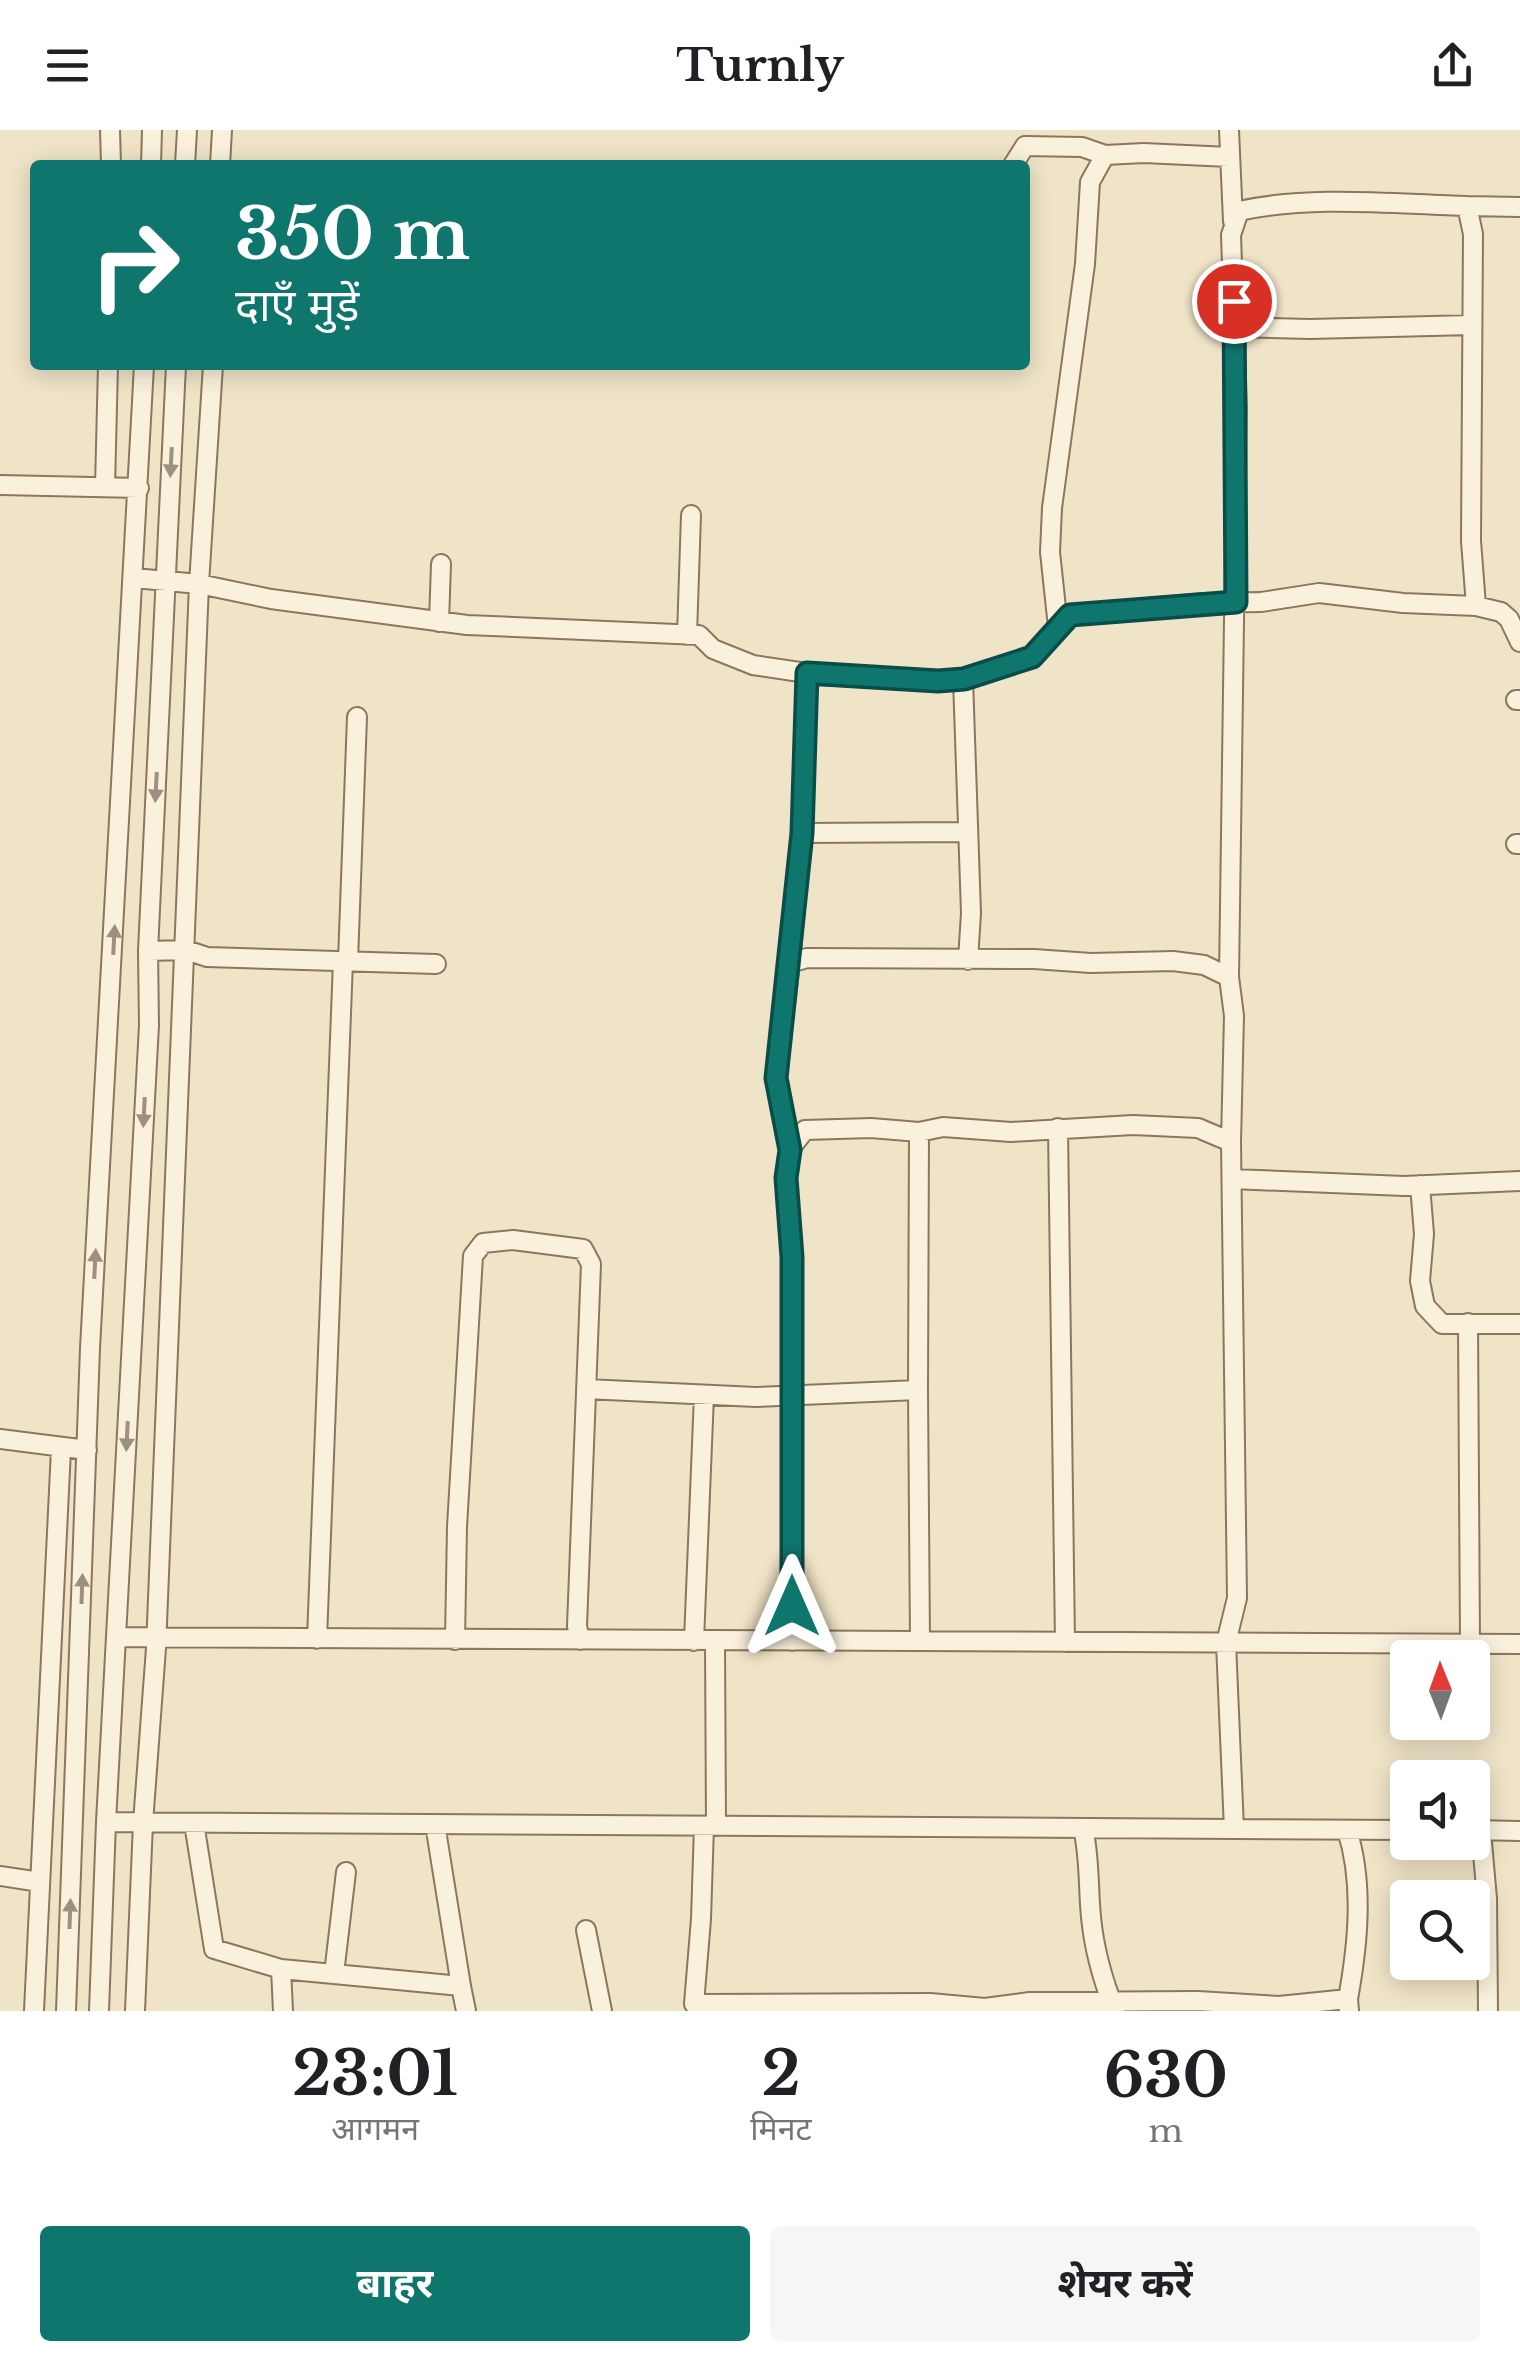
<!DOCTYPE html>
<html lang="hi">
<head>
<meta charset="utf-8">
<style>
	:root { --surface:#fff; --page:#f6f6f6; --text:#202124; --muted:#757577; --accent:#0f766e }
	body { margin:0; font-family:"Libre Baskerville","Noto Sans Devanagari",serif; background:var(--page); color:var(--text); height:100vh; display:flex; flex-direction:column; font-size:38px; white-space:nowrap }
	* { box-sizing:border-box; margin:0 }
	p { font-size:32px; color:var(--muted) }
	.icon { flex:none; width:55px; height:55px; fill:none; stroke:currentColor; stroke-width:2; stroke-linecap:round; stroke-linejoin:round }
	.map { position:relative; height:1881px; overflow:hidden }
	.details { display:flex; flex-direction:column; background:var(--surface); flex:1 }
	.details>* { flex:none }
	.banner { position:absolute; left:30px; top:30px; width:1000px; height:210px; border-radius:10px; box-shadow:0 5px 25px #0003; background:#0f766e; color:#fff; overflow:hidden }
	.needle { width:65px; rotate:359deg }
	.buttons { position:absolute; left:1390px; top:1510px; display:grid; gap:20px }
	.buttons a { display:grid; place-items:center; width:100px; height:100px; border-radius:10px; background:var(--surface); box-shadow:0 5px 25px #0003; font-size:50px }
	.pin { position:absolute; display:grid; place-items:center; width:85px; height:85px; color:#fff; margin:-42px; border:5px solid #fff; border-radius:50%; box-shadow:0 2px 10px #0007 }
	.me { position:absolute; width:110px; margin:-55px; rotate:0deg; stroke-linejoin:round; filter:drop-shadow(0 0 8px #0008) }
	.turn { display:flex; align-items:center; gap:35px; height:210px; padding:0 40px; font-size:45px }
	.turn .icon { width:130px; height:130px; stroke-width:2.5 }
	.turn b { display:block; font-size:70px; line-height:85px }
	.eta { display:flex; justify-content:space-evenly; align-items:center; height:170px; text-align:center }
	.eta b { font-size:60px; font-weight:700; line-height:70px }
	.button { display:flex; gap:20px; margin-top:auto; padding:20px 40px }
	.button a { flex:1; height:115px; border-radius:10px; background:var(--accent); color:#fff; font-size:40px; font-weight:700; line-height:115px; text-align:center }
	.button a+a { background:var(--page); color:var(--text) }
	header { display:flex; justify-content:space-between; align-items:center; height:130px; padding:0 40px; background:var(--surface); font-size:45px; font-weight:700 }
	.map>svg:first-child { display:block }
</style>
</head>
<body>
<header><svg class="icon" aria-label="menu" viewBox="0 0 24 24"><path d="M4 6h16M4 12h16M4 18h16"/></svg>Turnly<svg class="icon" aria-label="share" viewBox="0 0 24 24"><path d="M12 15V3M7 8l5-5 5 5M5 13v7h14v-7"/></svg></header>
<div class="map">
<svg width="1520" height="1881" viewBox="0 0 1520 1881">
	<rect width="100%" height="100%" fill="#f0e4c8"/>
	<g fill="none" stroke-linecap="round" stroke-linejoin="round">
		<defs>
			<path id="minor" d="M110,0l1,35
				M1229,0l4,91
				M151,35l1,-35
				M185,35l2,-35
				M220,35l2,-35
				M1013,35l12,-19 57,1 23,8
				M1467,76l53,1
				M1234,197l76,2 162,-4
				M0,355l139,3
				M105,357l3,-122
				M134,448l65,6 72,15 196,26 232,10 14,14 40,16 67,10 118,6 25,-2 69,-22 38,-42 133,-12 58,-1 58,-9 84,10 73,3 25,6 8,7 11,23
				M439,492l2,-58
				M1058,497l-8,-75 2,-44 33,-244 5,-82 15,-27 39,-2 85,4
				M687,505l4,-120
				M963,549l8,234 -3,47
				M1516,570h4
				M802,703l5,-160
				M1516,714h4
				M148,821l38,-1 21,7 229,7
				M348,831l9,-244
				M790,833l12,-130 165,-1
				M1229,847l8,-569 -6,-173 8,-24c73,-16 153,-7 228,-5l6,28 -2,307 5,65
				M1058,998l7,514
				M790,1019l-14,-71 14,-115 17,-5 227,1 57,4 82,-2 31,4 25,12 5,39 -3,126
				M1232,1049l172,7 116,-5
				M1420,1055l4,49 -4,47 5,25 17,18h78
				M1468,1193l2,321
				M586,1259l170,8 162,-7 2,251
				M918,1260l1,-258
				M0,1309l87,11
				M117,1507l1403,7
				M317,1509l26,-678
				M455,1510l2,-113 16,-271 10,-13 30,-3 70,9 8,15 -14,362 3,14
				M694,1511l10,-246
				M715,1511l1,185
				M792,1511v-384l-6,-79 4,-29 15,-19 66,-2 48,4 24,-5 68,5 122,-7 65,3 33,14 6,456 -11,45 8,186
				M106,1692l1302,8
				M194,1693l20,126 67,20 180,17 5,25
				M435,1694l26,162
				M704,1696l-3,93 -7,85 236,-1 55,5 45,-6 168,-1 81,5 69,-7 1,12
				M1083,1698c7,30 5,59 8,89 3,32 12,64 24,94
				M1347,1700c17,53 11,114 1,169
				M1473,1700l47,1
				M1481,1701l6,68 1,112
				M0,1746l40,6
				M586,1800l16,81
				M281,1839l2,42
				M334,1844l12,-102
				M34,1881l27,-562
				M66,1881l24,-663 54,-983
				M99,1881l7,-189 43,-797 -1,-74 28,-586
				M135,1881l8,-188 13,-175 43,-1064 14,-219"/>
		</defs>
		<!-- minor casing -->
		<use href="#minor" stroke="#8d765c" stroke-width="22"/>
		<!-- minor -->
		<use href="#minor" stroke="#faf1dc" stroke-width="18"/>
	</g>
	<!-- one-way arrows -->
	<defs><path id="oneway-solid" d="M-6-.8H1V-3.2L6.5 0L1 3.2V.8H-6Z" transform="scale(2.5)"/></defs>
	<g fill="#9c907e">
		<use href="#oneway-solid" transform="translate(171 332) rotate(93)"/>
		<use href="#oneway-solid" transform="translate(156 657) rotate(93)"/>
		<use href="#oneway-solid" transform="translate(114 810) rotate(-87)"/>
		<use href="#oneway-solid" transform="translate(144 982) rotate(93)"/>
		<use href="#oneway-solid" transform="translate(95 1134) rotate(-87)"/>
		<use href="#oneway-solid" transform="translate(127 1306) rotate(93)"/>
		<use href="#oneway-solid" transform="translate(82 1459) rotate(-88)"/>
		<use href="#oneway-solid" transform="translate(70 1784) rotate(-88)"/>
	</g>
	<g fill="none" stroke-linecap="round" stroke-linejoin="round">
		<defs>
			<path id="route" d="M792,1476v-349l-6,-79 4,-28 -14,-72 26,-245 5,-160 131,8 26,-2 68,-22 38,-42 166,-13 -2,-301"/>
		</defs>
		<!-- route casing -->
		<use href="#route" stroke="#0a4d48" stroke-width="25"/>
		<!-- route -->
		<use href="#route" stroke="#0f766e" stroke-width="18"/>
	</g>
</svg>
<div class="buttons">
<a><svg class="needle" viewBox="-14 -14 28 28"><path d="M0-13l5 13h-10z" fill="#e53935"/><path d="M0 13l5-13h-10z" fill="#757577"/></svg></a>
<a><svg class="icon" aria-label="sound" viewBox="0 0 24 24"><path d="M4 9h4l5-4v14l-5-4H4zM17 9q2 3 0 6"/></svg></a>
<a><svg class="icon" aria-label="search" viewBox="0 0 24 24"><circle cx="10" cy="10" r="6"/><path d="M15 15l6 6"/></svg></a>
</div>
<div class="pin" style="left:1234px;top:171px;background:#d93025"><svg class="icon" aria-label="arrive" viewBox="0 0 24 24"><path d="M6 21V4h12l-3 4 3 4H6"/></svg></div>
<svg class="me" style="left:792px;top:1476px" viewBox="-20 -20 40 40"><path d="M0-17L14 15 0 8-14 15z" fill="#0f766e" stroke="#fff" stroke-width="4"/></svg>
<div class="banner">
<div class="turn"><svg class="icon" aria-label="right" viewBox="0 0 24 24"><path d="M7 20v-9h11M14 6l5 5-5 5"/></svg><div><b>350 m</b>दाएँ मुड़ें</div></div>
</div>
</div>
<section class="details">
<div class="eta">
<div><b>23:01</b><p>आगमन</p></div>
<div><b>2</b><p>मिनट</p></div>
<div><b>630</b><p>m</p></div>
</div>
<div class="button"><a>बाहर</a><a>शेयर करें</a></div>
</section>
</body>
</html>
